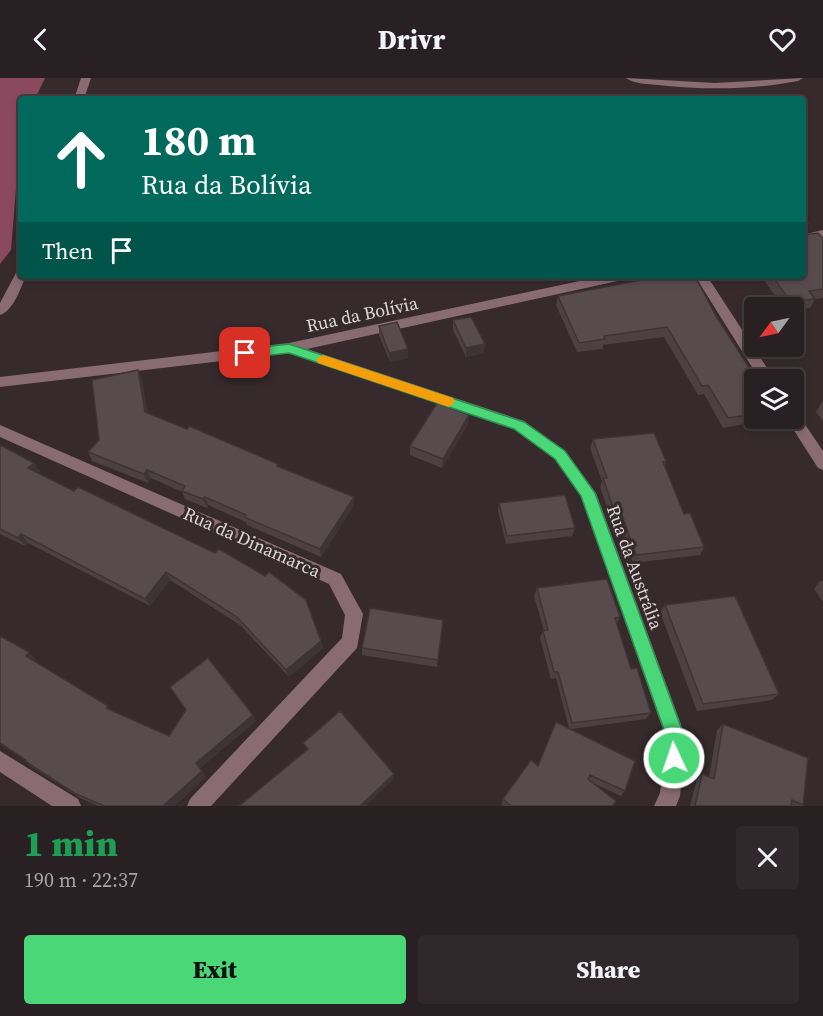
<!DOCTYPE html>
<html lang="en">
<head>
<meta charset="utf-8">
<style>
	:root { --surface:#282022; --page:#30282a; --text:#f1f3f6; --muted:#a5a3a5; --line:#443e40; --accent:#49d778 }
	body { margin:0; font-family:"Source Serif 4",serif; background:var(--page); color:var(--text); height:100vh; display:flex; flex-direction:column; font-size:22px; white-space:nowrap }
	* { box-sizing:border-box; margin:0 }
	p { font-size:20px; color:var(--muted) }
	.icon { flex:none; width:33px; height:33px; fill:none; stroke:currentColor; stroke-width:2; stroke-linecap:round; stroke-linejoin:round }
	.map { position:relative; height:728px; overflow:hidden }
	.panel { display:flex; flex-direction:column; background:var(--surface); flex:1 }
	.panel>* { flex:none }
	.top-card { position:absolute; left:18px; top:18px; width:788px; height:183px; border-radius:6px; box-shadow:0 3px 9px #0003,0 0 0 2px var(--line); background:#00695c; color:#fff; overflow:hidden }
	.needle { width:39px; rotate:237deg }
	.fabs { position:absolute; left:744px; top:219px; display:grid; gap:12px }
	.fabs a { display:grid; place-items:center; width:60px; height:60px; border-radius:6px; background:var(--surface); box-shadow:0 3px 9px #0003,0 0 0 2px var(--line); font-size:30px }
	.pin { position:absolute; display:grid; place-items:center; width:51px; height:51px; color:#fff; margin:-26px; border-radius:12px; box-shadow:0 3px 9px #0006 }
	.me { position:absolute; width:66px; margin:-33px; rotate:357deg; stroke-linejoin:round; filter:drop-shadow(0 0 4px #0008) }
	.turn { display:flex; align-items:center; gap:21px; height:126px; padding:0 24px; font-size:27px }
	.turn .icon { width:78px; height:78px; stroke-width:2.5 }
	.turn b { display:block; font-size:42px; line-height:51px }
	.then { display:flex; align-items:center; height:57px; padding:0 24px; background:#0003; gap:12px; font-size:22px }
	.round { display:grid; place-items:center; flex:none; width:63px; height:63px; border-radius:6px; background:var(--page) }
	.headline { display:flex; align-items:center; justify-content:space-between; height:102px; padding:0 24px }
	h1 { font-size:36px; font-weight:800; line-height:45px; color:#1e9e55 }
	.action { display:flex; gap:12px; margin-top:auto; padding:12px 24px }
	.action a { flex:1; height:69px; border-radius:6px; background:var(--accent); color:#111; font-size:24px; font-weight:800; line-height:69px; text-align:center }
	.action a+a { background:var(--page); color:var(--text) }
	header { display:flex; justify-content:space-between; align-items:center; height:78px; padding:0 24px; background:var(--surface); font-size:27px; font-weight:800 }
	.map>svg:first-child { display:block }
</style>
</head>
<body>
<header><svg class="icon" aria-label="back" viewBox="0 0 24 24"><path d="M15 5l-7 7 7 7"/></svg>Drivr<svg class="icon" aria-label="heart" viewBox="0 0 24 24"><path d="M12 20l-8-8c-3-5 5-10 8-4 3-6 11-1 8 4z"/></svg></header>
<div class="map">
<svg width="823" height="728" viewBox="0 0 823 728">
	<rect width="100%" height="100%" fill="#362a2d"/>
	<!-- forest -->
	<path fill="#8a495e" d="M0,0h45l-10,21h-14v28l-10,123 -11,14z"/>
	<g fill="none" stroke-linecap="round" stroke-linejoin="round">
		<!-- minor -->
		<path fill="#896b73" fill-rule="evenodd" d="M81,0h10l-7,21h-10z
			M626,0l89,5 88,-5 -5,3c-47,9 -93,9 -140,4 -10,-1 -24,-1 -32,-7z
			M823,152v8l-21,5v-8z
			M21,192v6h5c-6,13 -12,34 -26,39v-12l17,-32z
			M603,198h25l-6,4 -315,69 217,72 41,30 31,42 90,245 -6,58 -4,10h-22l6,-13 6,-55 -85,-242 -26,-37 -41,-30 -225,-76 -289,34v-10l289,-34z
			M695,198h12l68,104h-15z
			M794,335l4,1 25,37v19l-5,-2 -32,-50h8z
			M0,347l341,149 22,40 -6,34 -146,158h-24l3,-7 152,-161 3,-23 -16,-31 -329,-147z
			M0,673l78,48 3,7h-29l-52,-34z"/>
	</g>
	<!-- wall -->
	<path fill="#4c4043" d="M805,153v4l18,3v60l-8,1 -5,9 -16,2v-2h-10l-23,-32h41z
		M558,218l158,20 38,64v38h24l-55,10 -19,-34 -6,1 -34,-58 -61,8v4l-26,3 -21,-47z
		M453,242l31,33 -18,4 -13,-27z
		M379,248l29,32 -18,4 -11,-27z
		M142,301l5,34 132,54 75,38 -33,52 -74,-32 -1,-3 -38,-17 -1,3 -22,-9 -3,-7 -31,-14 -3,5 -56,-22 -4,-9 11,-12z
		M822,324h1v19l-7,-9z
		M468,346l-26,44 -32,-13v-9z
		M593,361l73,22 -1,5 19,48 20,33 -4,8 -67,8 -16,-46 -6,1 -11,-31 2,-6 -12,-33z
		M0,367l40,26 -2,2 283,168 2,7 -34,29 -49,-52 -70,-45 -20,26 -122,-63 -3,3 -25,-12z
		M499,425l76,25 -3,8 -66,8 -8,-33z
		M820,503h3v21l-9,-13z
		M537,510l83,29 -3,6 14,46 20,44 -5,6 -75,10 54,62 -4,5 -28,-13 19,23h-109l-2,-2 2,-5 35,-33 31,-38 -13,-50 -5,1 -11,-41 3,-7h1l-10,-35z
		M665,527l114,89 -7,6 -75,11 -37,-99z
		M443,542l-6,47 -75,-12v-7z
		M0,558l36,23 -1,2 77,50 57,25 87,-15 -56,47 6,9 -32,29h-76l-18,-8 -48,-31 -7,-6v-1l-25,-16z
		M723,646l80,81 -1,1h-112l7,-27 5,-5 7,3 8,-47z"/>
	<!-- shaded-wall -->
	<path fill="#3e3437" d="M485,266l-1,9 -18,4v-9z
		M408,271v9l-18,4 -1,-9z
		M138,292l4,9 7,42 -4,-9z
		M469,337l-1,9 -26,44 1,-9z
		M34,385l6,8 -6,6 -6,-9z
		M147,392l4,8 -3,5 -4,-9z
		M205,419l3,8 -1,3 -4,-9z
		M354,419v8l-33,52 -1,-8z
		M21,456l7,9 -3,3 -7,-8z
		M166,494l4,8 -20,26 -5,-7z
		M321,563l2,7 -34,29 -3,-7z
		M29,574l7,7 -3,4 -7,-7z
		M253,637l3,6 -56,47 -4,-5z
		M202,693l4,6 -32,29h-11z
		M394,696v5l-28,27h-6z"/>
	<!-- building -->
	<path fill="#584b4e" stroke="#3e3437" stroke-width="1.5" d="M802,137l7,8 -5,2 1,10 13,-2 5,5v51l-14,2 6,8 -24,3 -19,-26h30z
		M662,198h33l21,40 41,64h-3v34l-26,4 -20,-33 -6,1 -35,-59 -63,9 1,3 -26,4 -21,-47z
		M471,239l14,27 -19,4 -13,-28z
		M397,244l11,27 -19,4 -10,-27z
		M138,292l7,42 42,17 2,-3 89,38 -1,2 77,31 -34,52 -76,-32 2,-2 -41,-18 -2,2 -21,-8 3,-5 -38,-16 -3,4 -56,-22 11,-12 -7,-60z
		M437,325l32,12 -26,44 -33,-13z
		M654,355l12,28 -3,1 21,52 6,-1 14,34 -68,8 -16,-46 -6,1 -11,-32h4l-14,-39z
		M0,367l34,18 -6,5 46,23 4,-4 137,66 4,-4 46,27 4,-4 37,28 15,41 -35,29 -49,-53 -71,-45 -21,27 -124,-65 -3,4 -18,-9z
		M565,417l10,33 -68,8 -8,-33z
		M607,501l13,38 -5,1 16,51 6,-1 14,45 -79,10 -14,-51h-4l-11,-41 5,-1 -11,-42z
		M735,518l44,98 -76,10 -38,-99z
		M370,530l73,12 -5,40 -76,-12z
		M0,558l29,16 -3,4 82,50 -2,2 63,28 17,-26 -16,-23 38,-29 45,57 -57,48 6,8 -39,35h-59l-30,-13 -49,-32 1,-1 -26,-17z
		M340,633l54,63 -34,32h-121l69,-57 -5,-6z
		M556,644l79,39 -10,30 -35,-16 -2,4 28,22 -4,5h-101l-8,-7 28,-39 7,6z
		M723,646l85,34 -5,47 -11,-5 -1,6h-96l7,-32 12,5z"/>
	<!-- route -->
	<path fill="#49d778" stroke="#2f8c4e" stroke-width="1.5" d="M289,266l235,78 41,29 30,42 90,245 -5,26 -6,2 -6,-2 -3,-6 2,-20 -86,-242 -26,-37 -41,-30 -225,-76 -44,5 -7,-5 7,-4z"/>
	<!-- slow -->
	<path fill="#f59e0b" d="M323,277l130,43 2,4 -6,5 -131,-44 -2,-4z"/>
	<g text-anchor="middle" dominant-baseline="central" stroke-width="6" stroke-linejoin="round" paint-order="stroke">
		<!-- street labels -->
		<g font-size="18" fill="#ded6d8" stroke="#362a2d">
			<text transform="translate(362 236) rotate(-12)">Rua da Bolívia</text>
			<text transform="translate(252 464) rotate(24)">Rua da Dinamarca</text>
			<text transform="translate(635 489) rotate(70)">Rua da Austrália</text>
		</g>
	</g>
</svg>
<div class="fabs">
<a><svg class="needle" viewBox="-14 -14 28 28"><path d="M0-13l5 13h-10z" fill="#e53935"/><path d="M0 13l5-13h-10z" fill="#a5a3a5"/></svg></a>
<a><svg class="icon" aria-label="layers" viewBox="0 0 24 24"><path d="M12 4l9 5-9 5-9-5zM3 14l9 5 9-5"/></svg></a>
</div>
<div class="pin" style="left:245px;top:275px;background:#d93025"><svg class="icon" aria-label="arrive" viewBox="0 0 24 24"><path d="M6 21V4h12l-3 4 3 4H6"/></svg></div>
<svg class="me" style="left:674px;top:680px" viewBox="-20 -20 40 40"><circle r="17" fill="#49d778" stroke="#fff" stroke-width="3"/><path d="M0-11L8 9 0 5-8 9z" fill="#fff"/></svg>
<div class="top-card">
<div class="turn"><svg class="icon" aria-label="ahead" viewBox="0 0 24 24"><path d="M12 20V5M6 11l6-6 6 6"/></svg><div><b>180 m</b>Rua da Bolívia</div></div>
<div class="then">Then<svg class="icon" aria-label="arrive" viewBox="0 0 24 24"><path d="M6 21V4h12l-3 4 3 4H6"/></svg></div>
</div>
</div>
<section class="panel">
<div class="headline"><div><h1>1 min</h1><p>190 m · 22:37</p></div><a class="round"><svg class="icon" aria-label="close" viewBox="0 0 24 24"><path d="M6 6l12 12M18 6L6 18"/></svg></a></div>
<div class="action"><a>Exit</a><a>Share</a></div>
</section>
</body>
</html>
